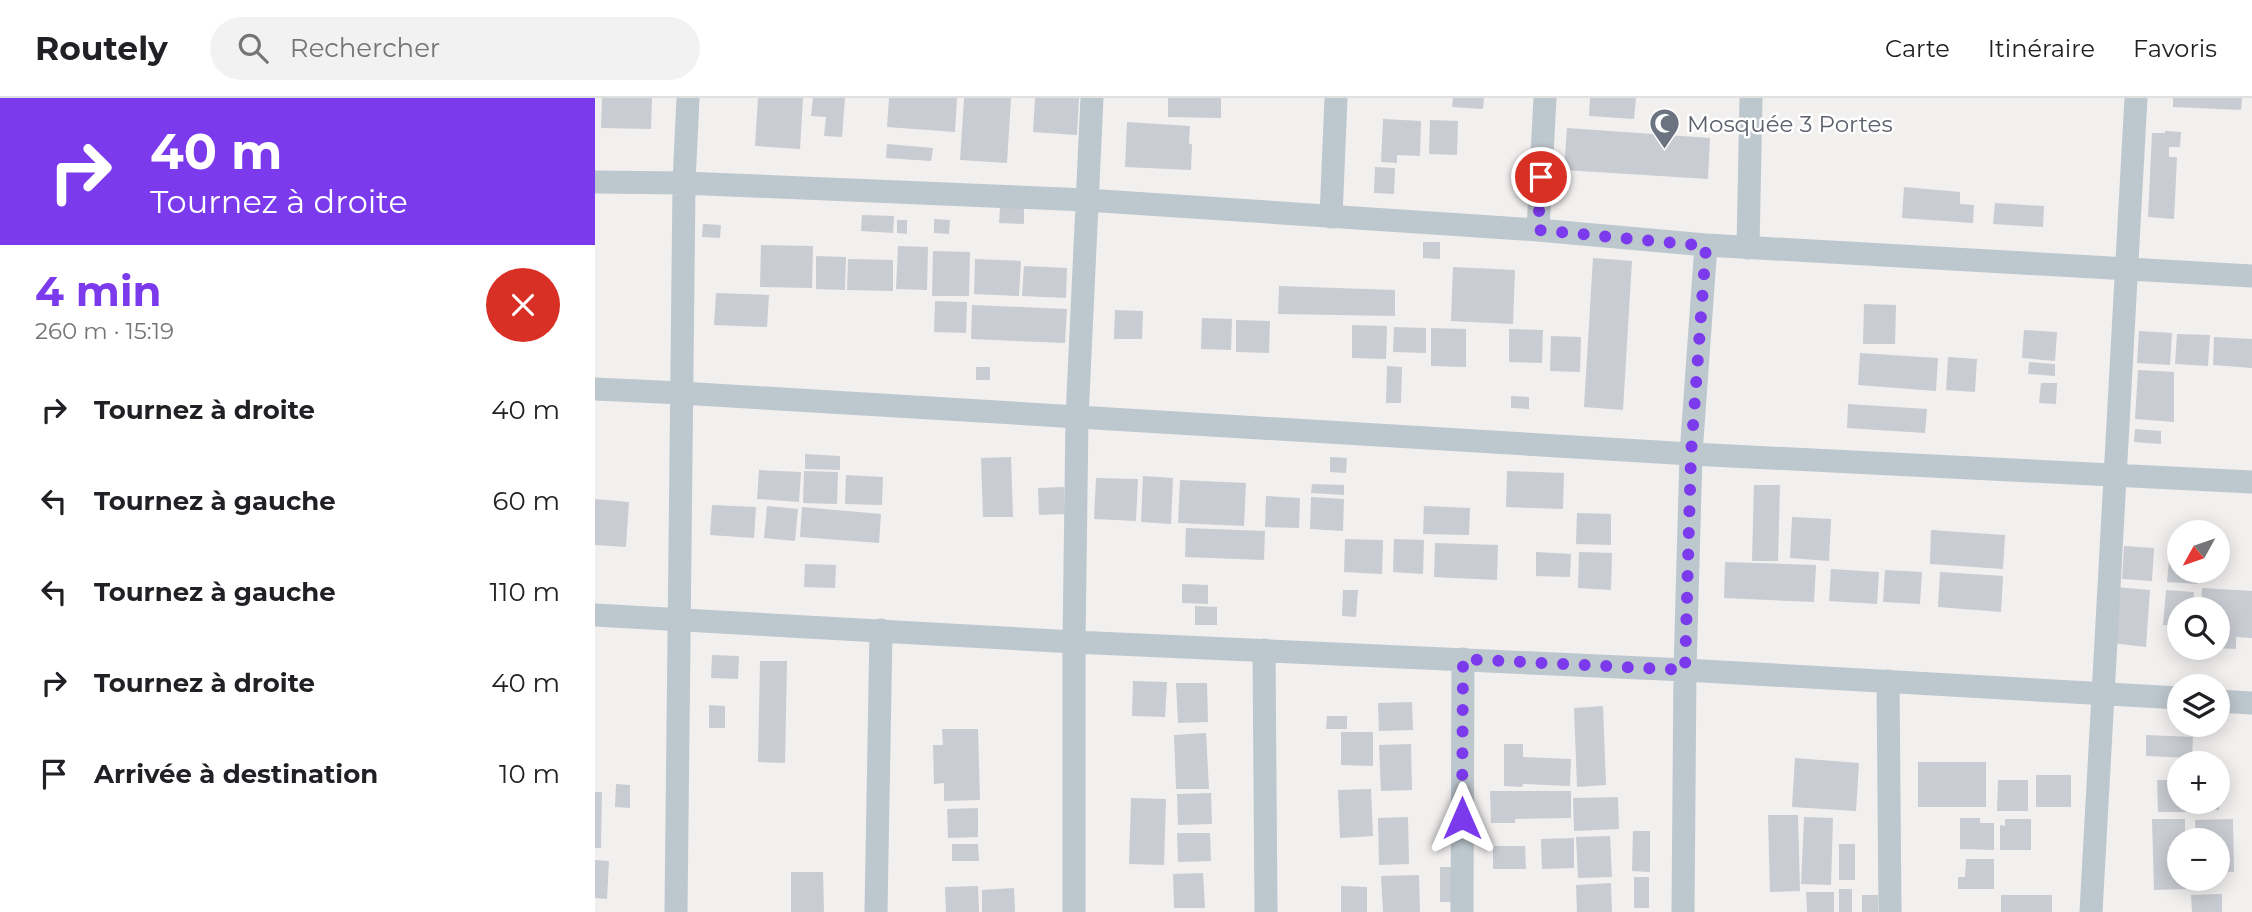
<!DOCTYPE html>
<html lang="fr">
<head>
<meta charset="utf-8">
<style>
	:root { --surface:#fff; --page:#f2f2f2; --text:#202124; --muted:#757577; --line:#e0e0e0; --accent:#7c3aed }
	body { margin:0; font-family:Montserrat,sans-serif; background:var(--page); color:var(--text); height:100vh; display:flex; flex-direction:column; font-size:26px; white-space:nowrap }
	* { box-sizing:border-box; margin:0 }
	p { font-size:23px; color:var(--muted) }
	.icon { flex:none; width:38px; height:38px; fill:none; stroke:currentColor; stroke-width:2; stroke-linecap:round; stroke-linejoin:round }
	.map { position:relative; flex:1; overflow:hidden }
	.sheet { display:flex; flex-direction:column; background:var(--surface); width:595px }
	.sheet>* { flex:none }
	.guide { background:#7c3aed; color:#fff; overflow:hidden }
	.needle { width:46px; rotate:230deg }
	.fabs { position:absolute; left:1572px; top:422px; display:grid; gap:14px }
	.fabs a { display:grid; place-items:center; width:63px; height:63px; border-radius:50%; background:var(--surface); box-shadow:0 4px 18px #0003; font-size:35px }
	.pin { position:absolute; display:grid; place-items:center; width:60px; height:60px; color:#fff; margin:-30px; border:4px solid #fff; border-radius:50%; box-shadow:0 2px 7px #0007 }
	.me { position:absolute; width:77px; margin:-38px; rotate:0deg; stroke-linejoin:round; filter:drop-shadow(0 0 5px #0008) }
	.turn { display:flex; align-items:center; gap:24px; height:147px; padding:0 35px; font-size:32px }
	.turn .icon { width:91px; height:91px; stroke-width:2.5 }
	.turn b { display:block; font-size:49px; line-height:60px }
	.round { display:grid; place-items:center; flex:none; width:74px; height:74px; border-radius:37px; background:var(--page) }
	.headline { display:flex; align-items:center; justify-content:space-between; height:119px; padding:0 35px }
	h1 { font-size:42px; font-weight:700; line-height:52px; color:var(--accent) }
	ul { padding:0; list-style:none }
	li { display:flex; align-items:center; gap:21px; height:91px; padding:0 35px }
	li div { flex:1 }
	li b { display:block; font-size:26px }
	li em { font-style:normal }
	header { display:flex; align-items:center; gap:42px; box-sizing:border-box; height:98px; padding:0 35px; background:var(--surface); border-bottom:2px solid var(--line) }
	header strong { font-size:33px }
	nav { display:flex; gap:38px; margin-inline-start:auto; font-size:24px }
	.search { width:490px; height:63px; background:var(--page); display:flex; align-items:center; gap:18px; box-sizing:border-box; padding:0 24px; border-radius:38px; color:var(--muted); font-size:26px }
	main { display:flex; flex:1; min-height:0 }
	.map>svg:first-child { display:block }
</style>
</head>
<body>
<header>
<strong>Routely</strong>
<div class="search"><svg class="icon" aria-label="search" viewBox="0 0 24 24"><circle cx="10" cy="10" r="6"/><path d="M15 15l6 6"/></svg>Rechercher</div>
<nav><a>Carte</a><a>Itinéraire</a><a>Favoris</a></nav>
</header>
<main>
<section class="sheet">
<div class="guide">
<div class="turn"><svg class="icon" aria-label="right" viewBox="0 0 24 24"><path d="M7 20v-9h11M14 6l5 5-5 5"/></svg><div><b>40 m</b>Tournez à droite</div></div>
</div>
<div class="headline"><div><h1>4 min</h1><p>260 m · 15:19</p></div><a class="round" style="background:#d93025;color:#fff"><svg class="icon" aria-label="close" viewBox="0 0 24 24"><path d="M6 6l12 12M18 6L6 18"/></svg></a></div>
<ul>
<li><svg class="icon" aria-label="right" viewBox="0 0 24 24"><path d="M7 20v-9h11M14 6l5 5-5 5"/></svg><div><b>Tournez à droite</b></div><em>40 m</em></li>
<li><svg class="icon" aria-label="left" viewBox="0 0 24 24"><path d="M17 20v-9H6M10 6l-5 5 5 5"/></svg><div><b>Tournez à gauche</b></div><em>60 m</em></li>
<li><svg class="icon" aria-label="left" viewBox="0 0 24 24"><path d="M17 20v-9H6M10 6l-5 5 5 5"/></svg><div><b>Tournez à gauche</b></div><em>110 m</em></li>
<li><svg class="icon" aria-label="right" viewBox="0 0 24 24"><path d="M7 20v-9h11M14 6l5 5-5 5"/></svg><div><b>Tournez à droite</b></div><em>40 m</em></li>
<li><svg class="icon" aria-label="arrive" viewBox="0 0 24 24"><path d="M6 21V4h12l-3 4 3 4H6"/></svg><div><b>Arrivée à destination</b></div><em>10 m</em></li>
</ul>
</section>
<div class="map">
<svg width="1657" height="814" viewBox="0 0 1657 814">
	<rect width="100%" height="100%" fill="#f2efef"/>
	<!-- building -->
	<path fill="#c9ccd2" d="M7,0h50l-1,31 -50,-1z
		M163,0h45l-3,51 -45,-3z
		M218,0h32l-3,39 -18,-1 2,-19 -15,-1z
		M294,0h68l-2,34 -68,-5z
		M369,0h47l-4,65 -47,-3z
		M440,0h44l-2,37 -44,-3z
		M573,0h53v20l-53,-1z
		M858,0h31l-1,11 -31,-2z
		M995,0h46l-2,21 -45,-3z
		M1578,0h69l-1,12 -68,-3z
		M788,21l38,2 -1,35 -23,-1v8l-16,-1z
		M835,22l28,1 -1,34 -28,-1z
		M532,24l63,4 -1,18h3l-1,26 -66,-3z
		M972,30l143,10 -2,41 -144,-9z
		M1570,33l16,1 -1,15h-11v10h8l-3,62 -26,-2 4,-84h13z
		M292,46l46,4 -2,13 -45,-3z
		M780,69l20,1 -1,26 -20,-1z
		M1309,89l56,5v12l14,1 -1,18 -71,-5z
		M1400,105l49,3 -1,21 -50,-3z
		M405,109l24,1v16l-25,-1z
		M267,117l32,1 -1,17 -32,-2z
		M339,121l16,1 -1,14 -15,-1z
		M302,122h10v14l-10,-1z
		M108,126l18,1 -1,13 -18,-1z
		M828,144h17v17l-17,-1z
		M166,147l52,1 -1,42 -52,-1z
		M303,148l30,1 -1,43 -31,-1z
		M338,153l37,1 -1,44h-37z
		M221,158l30,1 -1,33 -29,-1z
		M998,160l39,3 -9,149 -39,-3z
		M253,161l45,1v31l-46,-1z
		M380,161l46,2 -2,35 -45,-2z
		M429,168l43,2 -1,30 -44,-2z
		M858,169l62,3 -2,54 -62,-3z
		M684,188l116,4v26l-117,-2z
		M121,195l53,2 -2,32 -53,-2z
		M340,203l32,1 -1,31 -32,-1z
		M1269,206l32,1 -1,39h-32z
		M377,207l95,4 -2,34 -94,-4z
		M520,212l28,1 -1,28h-28z
		M607,220l30,1 -1,31 -30,-1z
		M641,222l34,1 -1,32 -33,-1z
		M757,227l35,1 -1,33 -34,-1z
		M799,229l32,1v25l-33,-1z
		M836,230l35,1v38l-35,-1z
		M914,231l34,1 -1,33 -33,-1z
		M1429,232l33,2 -2,29 -33,-3z
		M1544,233l33,2 -2,32 -33,-2z
		M1582,236l33,1 -2,31 -33,-2z
		M956,238l30,1 -1,35 -30,-1z
		M1619,239l38,2v29l-39,-3z
		M1265,255l78,5 -2,33 -78,-6z
		M1353,259l29,2 -2,33 -29,-2z
		M1434,264l26,2v12l-27,-2z
		M792,268l15,1 -1,36h-15z
		M381,269h14v13h-14z
		M1543,272l36,2v50l-39,-3z
		M1446,285h16l-1,21 -17,-1z
		M916,298l18,1v12l-18,-1z
		M1253,306l79,5 -2,24 -78,-5z
		M1540,331l26,2v13l-27,-2z
		M210,356l35,2v14l-35,-1z
		M416,359l2,60h-30l-2,-59z
		M735,359l17,1 -1,15 -16,-1z
		M164,372l42,2 -2,30 -42,-3z
		M209,373l34,1 -1,32 -34,-1z
		M912,373l57,2 -1,36 -57,-2z
		M251,377l37,2 -1,28 -37,-1z
		M548,378l30,2 -2,46 -30,-2z
		M501,380l42,1 -2,42 -42,-2z
		M585,382l66,3 -2,43 -66,-3z
		M717,386l32,1v10l-33,-2z
		M1159,387h26l-2,76h-26z
		M469,389l1,27 -26,1 -1,-27z
		M671,398l34,2 -1,30 -34,-1z
		M716,399l33,2 -1,32 -33,-2z
		M0,401l34,3 -3,45 -31,-2z
		M117,407l44,2 -2,31 -44,-3z
		M172,408l31,3 -3,32 -31,-3z
		M829,408l46,2 -1,27 -46,-1z
		M207,409l79,7 -2,29 -79,-6z
		M982,415l34,1v31l-35,-1z
		M1197,419l39,2 -2,42 -39,-3z
		M591,430l79,3 -1,29 -79,-3z
		M1336,432l74,5 -2,34 -73,-5z
		M750,441l38,1 -1,34 -38,-2z
		M799,441l30,1 -1,34 -30,-2z
		M840,445l63,2 -1,35 -63,-3z
		M1529,448l30,2 -2,33 -30,-2z
		M1575,452h9v20h19l-1,14 -30,-2z
		M941,454l35,2 -1,23 -34,-1z
		M984,454l33,1 -1,37 -33,-2z
		M1130,464l91,3 -2,37 -90,-4z
		M210,466l31,1 -1,23 -31,-1z
		M1236,471l48,3 -2,32 -48,-3z
		M1290,472l37,2 -2,32 -37,-2z
		M1345,474l63,4 -2,36 -63,-5z
		M587,486l26,1v19l-26,-1z
		M1520,489l35,3 -4,57 -35,-4z
		M1607,490l50,3v47l-16,-1v12l-19,-1v-39h-16z
		M748,492h15l-2,27 -14,-1z
		M1571,492l28,2 -1,17h-14v17l-16,-1z
		M600,508l22,1v18h-22z
		M117,557l27,1 -1,23 -27,-1z
		M165,563h27l-2,102 -27,-1z
		M538,583l34,1 -2,35 -33,-1z
		M581,585h31l1,39 -30,1z
		M817,604l1,28 -34,1 -1,-28z
		M114,607l16,1v22h-16z
		M1008,608l3,79 -29,2 -3,-79z
		M732,618h20v13h-21z
		M347,631h36l2,71 -36,1v-18l-10,1 -1,-39h10z
		M746,634h32v34l-32,-1z
		M611,635l3,56h-33l-2,-54z
		M1551,637l47,2 -1,21 -46,-2z
		M816,646l1,46 -31,1 -2,-46z
		M909,646h19v13l48,2 -1,27 -47,-2 -1,3 -18,-1z
		M1200,660l64,5 -3,48 -64,-4z
		M1323,664h68v45h-68z
		M1441,677h35v32h-35z
		M1403,682h30v31h-31z
		M1562,682h22v22h11v10h-32z
		M21,686l14,1v23l-15,-1z
		M776,691l2,47 -33,2 -2,-48z
		M895,693h81v27l-56,1v4h-24z
		M0,694h7l-1,56h-6z
		M616,695l1,31 -34,1 -1,-31z
		M1023,699l1,32 -45,2 -1,-33z
		M536,700l35,1 -2,66 -35,-1z
		M1599,704h24l1,8h-24z
		M383,710v29l-30,1 -1,-29z
		M1173,717h30l2,76 -30,1z
		M813,719l1,47 -30,1 -1,-47z
		M1209,719l29,1 -2,67 -30,-1z
		M1365,720h20v5h14v27l-34,-1z
		M1410,721h26v31h-31v-25l5,1z
		M1557,721h33v21h-6v38h7v11l-32,1z
		M1638,721l1,53h-17v-32h-21l-1,-20z
		M1038,733h17v41l-18,-1z
		M582,735h33l1,28 -33,1z
		M1015,738l2,41 -34,1 -2,-41z
		M979,740v30l-32,1 -1,-30z
		M357,746h26l1,17h-27z
		M1244,746h16v36h-16z
		M898,748h32l1,23h-33z
		M1371,761h28v30h-36v-12h7z
		M0,762l14,1 -2,38 -12,-1z
		M845,769h14v35h-14z
		M196,774h32l1,40h-33z
		M608,775l2,35h-31l-1,-34z
		M824,777l1,37h-37l-2,-36z
		M1039,779h15v31h-15z
		M1016,785l1,29h-35l-1,-27z
		M383,788l1,26h-33l-1,-25z
		M746,788l26,1v25h-26z
		M419,790l1,24h-33v-22z
		M1244,791h13v23h-13z
		M1211,794h28v20h-27z
		M1627,796v18h-30l-1,-17z
		M1267,797h16v17h-16z
		M1406,797h51v17h-51z"/>
	<g fill="none" stroke-linecap="round" stroke-linejoin="round">
		<!-- minor -->
		<path stroke="#bdc7ce" stroke-width="23" d="M0,84l89,1 402,17 452,30 168,15 546,31
			M736,119l5,-119
			M943,132l7,-132
			M1153,150l3,-150
			M0,291l86,4 1010,61 561,28
			M0,517l479,27 611,28 494,28
			M669,552l2,262
			M1293,583l2,231
			M1622,603l35,2
			M81,814l8,-729 4,-85
			M281,814l5,-282
			M479,814v-270l3,-224 15,-320
			M867,814l1,-253
			M1088,814l2,-242 6,-216 15,-209
			M1496,814l45,-814"/>
	</g>
	<g fill="none" stroke-linecap="round" stroke-linejoin="round">
		<!-- route -->
		<path stroke="#7c3aed" stroke-width="12" stroke-dasharray="0 21.6" d="M867,720l1,-159 222,11 6,-216 15,-208 -168,-16 3,-53"/>
	</g>
	<!-- icons -->
	<defs>
		<symbol id="mosque-pin" viewBox="-11 -11 22 30"><path d="M0 17L-7.5 6A9.5 9.5 0 1 1 7.5 6Z" fill="#6b7280" stroke="#fff"/><path d="M3.5-4.9A6 6 0 1 0 3.5 4.9A5 5 0 1 1 3.5-4.9Z" fill="#fff"/></symbol>
	</defs>
	<g fill-rule="evenodd">
		<use href="#mosque-pin" x="1052" y="8" width="35" height="47"/>
	</g>
	<g text-anchor="middle" dominant-baseline="central" stroke-width="5" stroke-linejoin="round" paint-order="stroke">
		<!-- worship labels -->
		<g font-size="23" fill="#5b616d" stroke="#fff" text-anchor="start">
			<text x="1092" y="26">Mosquée 3 Portes</text>
		</g>
	</g>
</svg>
<div class="fabs">
<a><svg class="needle" viewBox="-14 -14 28 28"><path d="M0-13l5 13h-10z" fill="#e53935"/><path d="M0 13l5-13h-10z" fill="#757577"/></svg></a>
<a><svg class="icon" aria-label="search" viewBox="0 0 24 24"><circle cx="10" cy="10" r="6"/><path d="M15 15l6 6"/></svg></a>
<a><svg class="icon" aria-label="layers" viewBox="0 0 24 24"><path d="M12 4l9 5-9 5-9-5zM3 14l9 5 9-5"/></svg></a>
<a>+</a>
<a>−</a>
</div>
<div class="pin" style="left:946px;top:79px;background:#d93025"><svg class="icon" aria-label="arrive" viewBox="0 0 24 24"><path d="M6 21V4h12l-3 4 3 4H6"/></svg></div>
<svg class="me" style="left:867px;top:720px" viewBox="-20 -20 40 40"><path d="M0-17L14 15 0 8-14 15z" fill="#7c3aed" stroke="#fff" stroke-width="4"/></svg>
</div>
</main>
</body>
</html>
